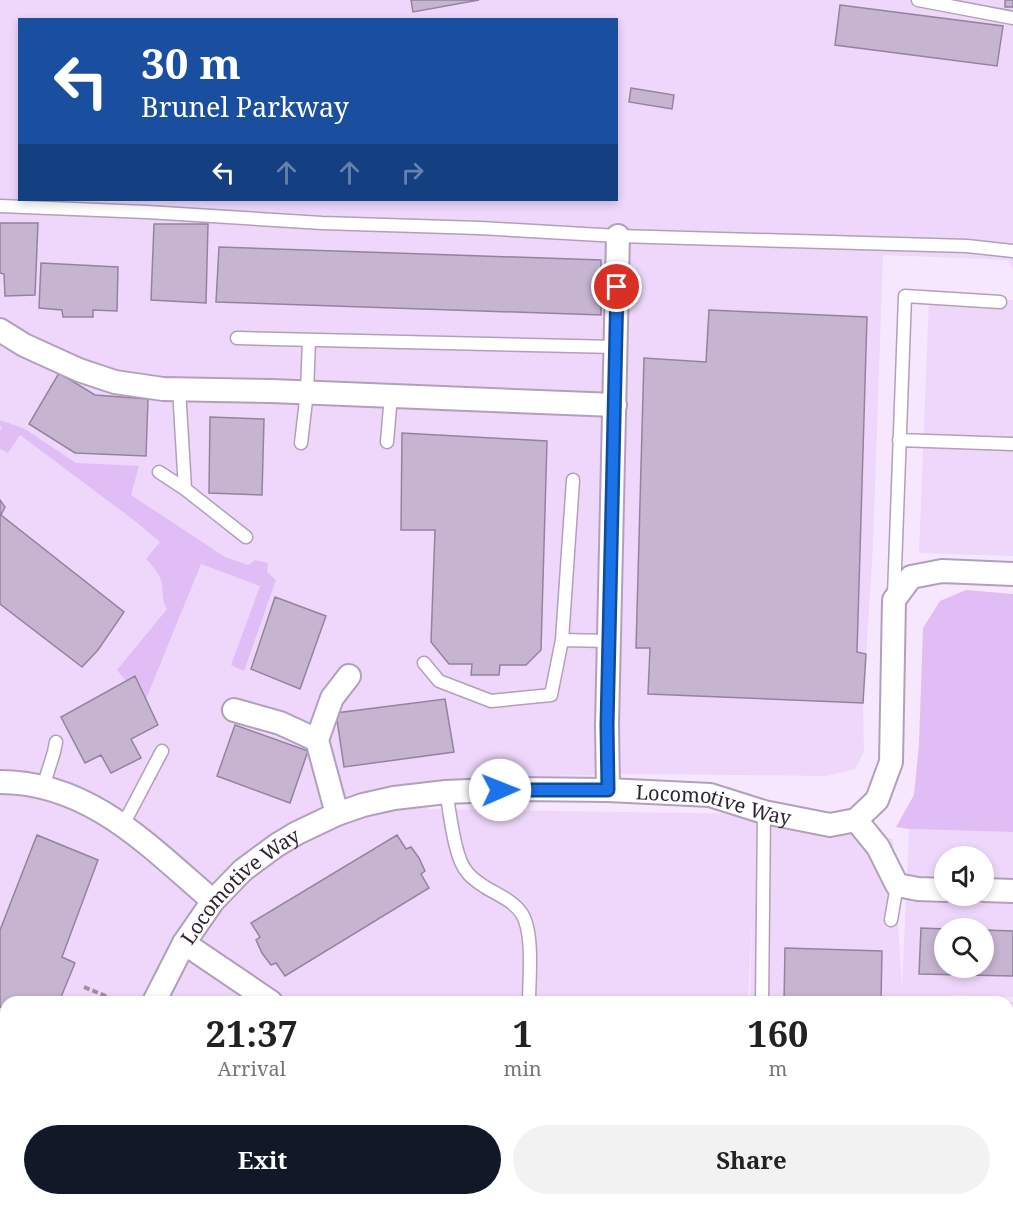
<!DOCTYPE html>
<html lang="en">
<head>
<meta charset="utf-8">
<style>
	:root { --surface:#fff; --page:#f2f2f2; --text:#222; --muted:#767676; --accent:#111827 }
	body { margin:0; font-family:"Noto Serif",serif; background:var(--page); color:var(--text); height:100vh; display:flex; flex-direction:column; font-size:22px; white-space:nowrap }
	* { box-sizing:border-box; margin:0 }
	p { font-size:20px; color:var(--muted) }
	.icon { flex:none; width:33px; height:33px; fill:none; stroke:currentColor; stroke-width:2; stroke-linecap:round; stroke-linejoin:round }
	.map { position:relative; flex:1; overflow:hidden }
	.drawer { position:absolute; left:0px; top:996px; width:1014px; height:210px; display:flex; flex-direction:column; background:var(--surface); border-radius:18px 18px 0 0; box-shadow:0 3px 9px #0003 }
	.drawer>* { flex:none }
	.banner { position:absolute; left:18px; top:18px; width:600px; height:183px; border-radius:0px; box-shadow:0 3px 9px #0003; background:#1a4fa0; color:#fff; overflow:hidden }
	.tools { position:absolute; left:934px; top:846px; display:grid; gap:12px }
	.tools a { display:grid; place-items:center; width:60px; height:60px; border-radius:50%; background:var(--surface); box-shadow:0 3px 9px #0003; font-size:30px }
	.pin { position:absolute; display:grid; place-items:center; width:51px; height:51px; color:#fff; margin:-26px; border:3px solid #fff; border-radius:50%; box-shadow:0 2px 6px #0007 }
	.me { position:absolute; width:66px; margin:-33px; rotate:89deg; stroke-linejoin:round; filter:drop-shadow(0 0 4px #0008) }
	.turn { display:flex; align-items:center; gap:21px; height:126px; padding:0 24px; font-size:27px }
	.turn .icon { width:78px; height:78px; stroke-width:2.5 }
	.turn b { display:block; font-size:42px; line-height:51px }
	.lanes { display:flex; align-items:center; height:57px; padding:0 24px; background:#0003; justify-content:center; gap:30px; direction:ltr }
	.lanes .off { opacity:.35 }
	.eta { display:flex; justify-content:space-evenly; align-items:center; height:102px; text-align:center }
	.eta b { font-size:36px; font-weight:700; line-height:42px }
	.action { display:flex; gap:12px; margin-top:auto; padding:12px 24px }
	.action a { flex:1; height:69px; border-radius:36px; background:var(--accent); color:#fff; font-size:24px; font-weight:700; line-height:69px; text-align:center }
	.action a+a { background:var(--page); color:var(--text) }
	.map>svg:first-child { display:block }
</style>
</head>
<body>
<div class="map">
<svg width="1013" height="1206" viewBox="0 0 1013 1206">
	<rect width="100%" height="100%" fill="#f6e7fe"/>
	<!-- built -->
	<path fill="#eed7fb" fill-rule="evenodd" d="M0,0h1013v270l-5,-10 -125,-5 -10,290 -10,158 1,49 -9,17 -28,7 -199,-2 -122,3 -83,8 5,24 328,5 137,25 9,149 7,-159 104,3v165l-66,-2 66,7v204h-272v-6h267v-198h-258l2,-84 -4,84h-742v198h733v6h-739zM20,20h596v180h-596zM945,856h39v40h-39zM945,928h39v40h-39z
		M929,297l84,3v256l-94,-3z"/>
	<!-- green -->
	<path fill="#e0bdf4" d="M0,420l25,9 51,34 63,3 -8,29 94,62 23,8 7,-5 13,3 -1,9 9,8 -32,91 -13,-6 29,-79 -59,-22 -55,135 -20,-18 -9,-11 50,-61c-6,-8 -3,-19 -6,-29 -3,-8 -9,-15 -15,-21l14,-17 -25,-21 -115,-86 -12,18 -8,-4v-19l2,-3 -2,-1z
		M966,590l47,4v238l-104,-3 -13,-2 18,-32 5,-50 4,-117 17,-27z
		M1013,1076v130h-7v-6h2l1,-121z"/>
	<!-- building -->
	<path fill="#c6b4d0" stroke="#94839e" stroke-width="1.5" d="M411,0h68l-66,12z
		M1005,0h8v7h-8z
		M840,5l163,21 -6,40 -162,-21z
		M631,88l43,7 -2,14 -43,-7z
		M0,223h38l-3,72 -30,1 -1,-22 -4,-1z
		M154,224h54l-2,79 -55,-3z
		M219,247l382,13v55l-385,-13z
		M41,263l77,4 -1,44 -24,-1v7h-30l-1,-7 -23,-2z
		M709,310l158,7 -10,335 9,2 -3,49 -215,-9 2,-46h-14l8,-290 62,4z
		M59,373l36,22 53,4 -2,57 -71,-3 -46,-29z
		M210,417l54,2 -2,76 -53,-2z
		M402,433l145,8 -6,209 -15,15h-26l-1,10h-28l1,-11h-23l-18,-22 4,-112h-34z
		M0,500l5,7 -4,8 123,97 -26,38 -16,17 -82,-63z
		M275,597l51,19 -26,73 -49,-20z
		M135,676l23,49 -27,14 10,19 -30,15 -10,-18 -16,8 -24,-46z
		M445,699l9,53 -110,15 -8,-54z
		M235,725l73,26 -18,52 -73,-27z
		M37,835l61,25 -36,97 13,6 -16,39h-53v7l-6,-2v-77z
		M397,835l9,14 5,-2 8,11 6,13 -4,3 8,14 -144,88 -9,-13 -5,2 -9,-12 -6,-13 4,-3 -9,-14z
		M921,928l24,1v39h39v-38l29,1v45l-94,-2z
		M785,948l97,3 -1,51h-97z
		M169,1200h42l-2,6h-22z
		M572,1200h107v6h-107z"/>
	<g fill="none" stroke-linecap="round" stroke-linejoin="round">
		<defs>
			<path id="lane" d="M918,0l95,18
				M0,206l147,6 175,11 158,5 138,8 349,10 46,5
				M237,338l379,9
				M179,389l6,100
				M899,440l114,4
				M387,442l4,-47
				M301,443l6,-51 2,-52
				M159,472l26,17 61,48
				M894,596l11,-300 95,6
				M562,640l47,1
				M424,663l15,18 52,20 60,-6 11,-55 11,-160
				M43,787l11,-35 2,-10
				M446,792c4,19 8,66 21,80 4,6 12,11 18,15 13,8 29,14 37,27 12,19 7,66 7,88
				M123,825l39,-74
				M891,920l6,-35
				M762,1002l2,-190
				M760,1206v-6"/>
			<g id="street">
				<path d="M0,330l24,15 55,25 36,12 48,7 108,2 344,14"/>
				<path d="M234,710l46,13 37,17"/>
				<path d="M0,782c90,0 150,65 213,119"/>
				<path d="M608,790l-1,-65 11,-489"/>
				<path d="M337,814l-20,-74 15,-42 17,-22"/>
				<path d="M856,820l22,27 19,38 21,4 27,1"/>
				<path d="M984,890l29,1"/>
				<path d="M184,943l87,59"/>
				<path id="s1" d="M154,1002l30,-59 29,-42 30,-31 34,-25 20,-12 40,-19 26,-9 31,-7 52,-6 73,-3 89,1 102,5 54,17 66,13 26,-5 21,-20 14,-38 3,-162 17,-23 31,-6 71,3"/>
				<path d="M107,1200v6"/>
				<path d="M51,1206l4,-6"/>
				<path d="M988,1206l1,-6"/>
			</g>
		</defs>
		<!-- lane casing -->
		<use href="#lane" stroke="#b1a0bb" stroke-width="15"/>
		<!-- street casing -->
		<use href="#street" stroke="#b1a0bb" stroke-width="26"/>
		<!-- path -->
		<path stroke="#9b8fa1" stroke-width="4" stroke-dasharray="6 3" stroke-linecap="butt" d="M84,987l36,15
			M18,1206l5,-6"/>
		<!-- lane -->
		<use href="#lane" stroke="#fff" stroke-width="12"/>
		<!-- street -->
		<use href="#street" stroke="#fff" stroke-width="22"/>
	</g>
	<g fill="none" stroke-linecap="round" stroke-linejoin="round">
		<defs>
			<path id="route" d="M500,790h108l-1,-65 10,-438"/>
		</defs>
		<!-- route casing -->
		<use href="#route" stroke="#114b97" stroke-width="15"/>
		<!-- route -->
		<use href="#route" stroke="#1a73e8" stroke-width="10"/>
	</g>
	<g text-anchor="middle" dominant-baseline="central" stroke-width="5" stroke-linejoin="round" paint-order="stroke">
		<!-- street labels -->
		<g font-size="20" fill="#2c2530" stroke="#fdf9ff">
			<text stroke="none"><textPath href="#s1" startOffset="651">Locomotive Way</textPath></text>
			<text stroke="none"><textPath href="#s1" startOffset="147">Locomotive Way</textPath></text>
		</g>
	</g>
</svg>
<div class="tools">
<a><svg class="icon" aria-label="sound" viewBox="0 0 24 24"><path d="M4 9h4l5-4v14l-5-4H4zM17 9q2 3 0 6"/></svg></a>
<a><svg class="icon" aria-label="search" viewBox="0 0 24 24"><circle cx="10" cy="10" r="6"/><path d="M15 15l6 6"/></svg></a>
</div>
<div class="pin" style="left:617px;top:287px;background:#d93025"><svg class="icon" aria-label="arrive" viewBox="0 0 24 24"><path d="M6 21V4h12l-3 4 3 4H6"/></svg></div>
<svg class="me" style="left:500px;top:790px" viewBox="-20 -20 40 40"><circle r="19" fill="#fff"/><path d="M0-13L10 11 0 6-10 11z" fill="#1a73e8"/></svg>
<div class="banner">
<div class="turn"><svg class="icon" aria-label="left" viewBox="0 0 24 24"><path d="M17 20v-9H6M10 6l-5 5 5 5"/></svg><div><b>30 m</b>Brunel Parkway</div></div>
<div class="lanes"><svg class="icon" aria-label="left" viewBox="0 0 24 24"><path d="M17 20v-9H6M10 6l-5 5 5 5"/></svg><svg class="icon off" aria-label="ahead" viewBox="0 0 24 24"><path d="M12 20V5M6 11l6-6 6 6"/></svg><svg class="icon off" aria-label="ahead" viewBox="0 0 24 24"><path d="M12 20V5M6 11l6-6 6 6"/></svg><svg class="icon off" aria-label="right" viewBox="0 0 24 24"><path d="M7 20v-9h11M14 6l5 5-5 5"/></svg></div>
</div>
<section class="drawer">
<div class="eta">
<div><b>21:37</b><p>Arrival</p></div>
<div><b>1</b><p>min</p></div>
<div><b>160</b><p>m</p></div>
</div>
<div class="action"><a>Exit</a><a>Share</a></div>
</section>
</div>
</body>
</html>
